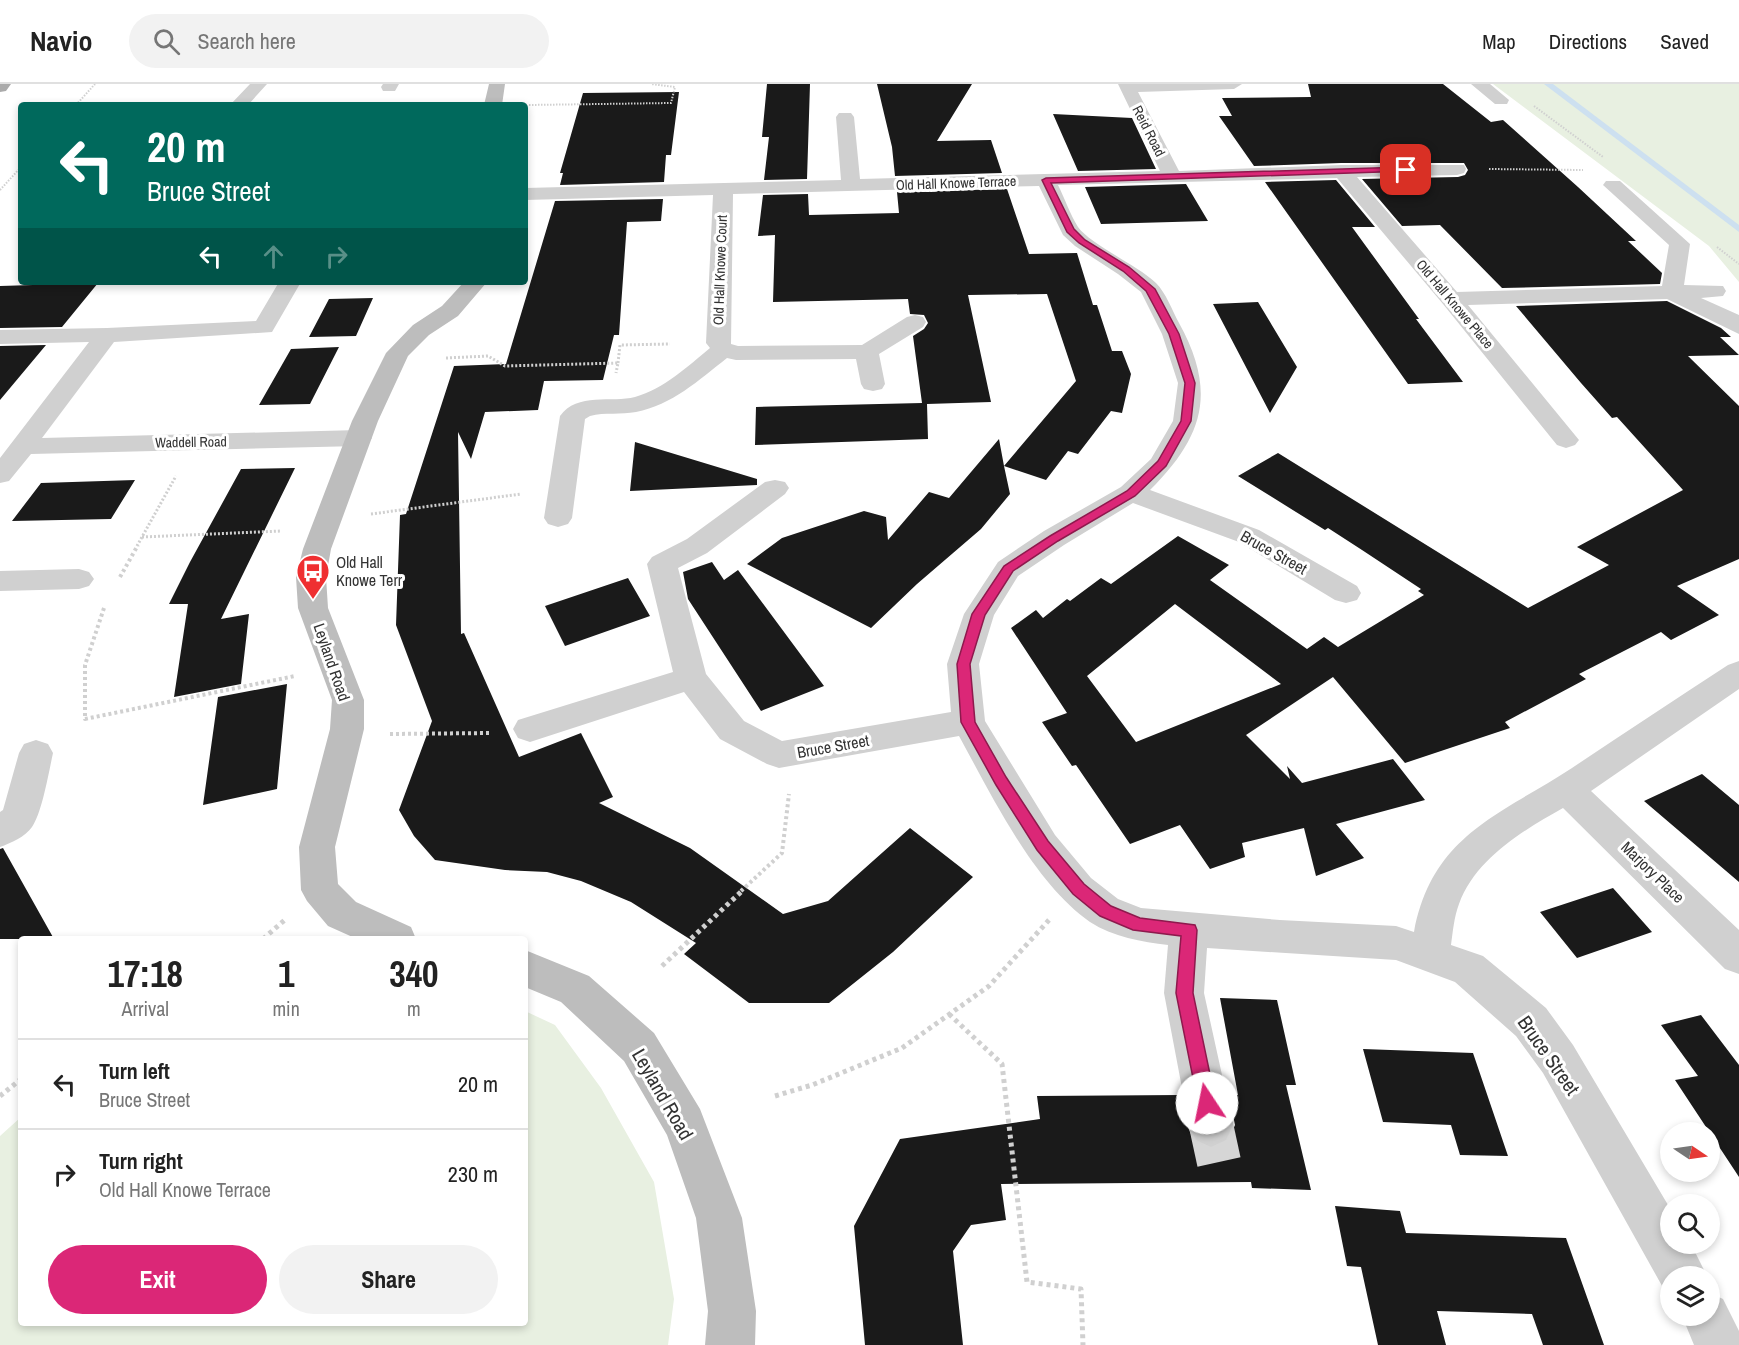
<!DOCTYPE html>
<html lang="en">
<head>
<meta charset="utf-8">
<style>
	:root { --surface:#fff; --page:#f2f2f2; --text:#222; --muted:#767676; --line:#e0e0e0; --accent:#db2777 }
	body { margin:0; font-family:"Archivo Narrow",sans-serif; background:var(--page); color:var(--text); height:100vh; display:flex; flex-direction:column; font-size:22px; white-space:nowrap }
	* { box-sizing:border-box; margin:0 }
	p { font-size:20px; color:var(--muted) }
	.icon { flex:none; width:33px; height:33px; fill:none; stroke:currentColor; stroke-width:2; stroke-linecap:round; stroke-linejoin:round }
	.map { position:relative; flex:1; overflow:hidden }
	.panel { position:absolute; left:18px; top:852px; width:510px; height:390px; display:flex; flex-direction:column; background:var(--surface); border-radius:6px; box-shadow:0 3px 9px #0003 }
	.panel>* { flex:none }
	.guide { position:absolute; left:18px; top:18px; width:510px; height:183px; border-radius:6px; box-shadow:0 3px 9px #0003; background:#00695c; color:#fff; overflow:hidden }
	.needle { width:39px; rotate:103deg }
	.fabs { position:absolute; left:1660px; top:1038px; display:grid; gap:12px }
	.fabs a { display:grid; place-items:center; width:60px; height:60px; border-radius:50%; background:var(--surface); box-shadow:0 3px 9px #0003; font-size:30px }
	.pin { position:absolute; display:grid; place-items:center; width:51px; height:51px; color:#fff; margin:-26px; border-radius:12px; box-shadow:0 3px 9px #0006 }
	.me { position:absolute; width:66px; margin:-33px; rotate:349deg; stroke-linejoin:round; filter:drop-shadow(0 0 4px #0008) }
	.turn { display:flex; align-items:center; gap:21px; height:126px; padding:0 30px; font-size:27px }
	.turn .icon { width:78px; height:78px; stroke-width:2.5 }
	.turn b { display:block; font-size:42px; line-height:51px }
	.lanes { display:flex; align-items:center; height:57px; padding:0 30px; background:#0003; justify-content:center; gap:30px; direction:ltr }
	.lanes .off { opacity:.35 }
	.eta { display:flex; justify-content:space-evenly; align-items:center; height:102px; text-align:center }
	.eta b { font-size:36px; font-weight:700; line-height:42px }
	.cta { display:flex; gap:12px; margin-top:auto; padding:12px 30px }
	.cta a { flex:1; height:69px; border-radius:36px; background:var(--accent); color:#fff; font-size:24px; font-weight:700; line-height:69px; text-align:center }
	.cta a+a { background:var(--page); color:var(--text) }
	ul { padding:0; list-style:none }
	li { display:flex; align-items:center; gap:18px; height:90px; padding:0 30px; border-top:2px solid var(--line) }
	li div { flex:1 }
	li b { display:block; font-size:22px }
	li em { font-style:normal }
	header { display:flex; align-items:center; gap:36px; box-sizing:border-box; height:84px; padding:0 30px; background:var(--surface); border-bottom:2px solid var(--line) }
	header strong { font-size:28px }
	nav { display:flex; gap:33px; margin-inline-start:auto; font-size:21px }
	.search { width:420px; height:54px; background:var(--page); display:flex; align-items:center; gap:15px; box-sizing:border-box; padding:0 21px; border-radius:33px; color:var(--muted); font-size:22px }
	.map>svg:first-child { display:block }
</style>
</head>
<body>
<header>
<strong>Navio</strong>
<div class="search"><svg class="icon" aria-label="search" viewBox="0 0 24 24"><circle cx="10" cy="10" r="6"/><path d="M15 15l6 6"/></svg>Search here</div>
<nav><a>Map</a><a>Directions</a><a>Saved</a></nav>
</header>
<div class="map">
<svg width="1739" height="1261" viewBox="0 0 1739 1261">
	<rect width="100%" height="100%" fill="#fff"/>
	<!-- green -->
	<path fill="#e8f0e1" d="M1493,0h246v198l-30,-36z
		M525,927l30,14 46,63 53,94 20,117 -6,46h-668v-209l21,-19v206h504z"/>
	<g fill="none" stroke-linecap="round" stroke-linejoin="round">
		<!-- stream -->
		<path fill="#cde0f0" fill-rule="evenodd" d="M1544,0h9l186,141v7z"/>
	</g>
	<!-- building -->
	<path fill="#1a1a1a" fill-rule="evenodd" d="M767,0h43l-3,95 -43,1 5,-43h-7z
		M877,0h95l-35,57 54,-1 11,33 -107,3 -3,-29z
		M1308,0h135l48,38 12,-2 75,67 58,54h-8l34,32 -2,11 -158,4 -62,-63 -38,1 -40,-47 96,-2 7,-2 3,-5 -4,-7h-123l-87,3 -35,-50h13l-10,-18 89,-1z
		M679,8l-8,63h-5l-2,27 -104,3 3,-12h-3l23,-80z
		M1053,30l79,4 24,51 -78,2z
		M1336,96l39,47h-23l67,92h-3l47,63 -55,2 -143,-202z
		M1186,100l22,37 -107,3 -16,-37z
		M1007,105l22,65 48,-1 16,52h4l15,46h10l9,23 -9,39 -11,-2 -33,43 -10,-3 -22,29 -42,-14 6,28 -29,35 -64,55 -46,44 -124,-64 35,-26 82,-27 22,6 2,23 41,-48 20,6 50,-59 5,27 72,-85 -29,-87 -79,1 23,107 -64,2 1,35 -173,6 1,-38 166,-4 -9,-67 11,-7 4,-6 -4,-8 -14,-1 -2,-15 -135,3 2,-67 -17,1 5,-41 45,-1 1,21 90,-2 -2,-21z
		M663,115l-2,22 -34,1 -8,113h-5l-11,45 -59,1 -6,29 -53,2 -14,47 -13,-27 3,202 3,-1 55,124 62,-24 32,64 -14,6 91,45 93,66 45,-13 82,-73 63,49 -80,75 -64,51h-80l-65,-49 12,-11 -65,-41 -50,-21 -34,-9 -42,-2 -70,-10 -21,-24 -15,-26 33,-89 -36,-96 4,-110 6,-1 48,-148 52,-2 49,-163z
		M98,199l-36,44 -62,1v-42z
		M373,214l-17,38 -47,1 20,-38z
		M1667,217l54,27 10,9h-11l19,18 -51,1 51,50v153l-62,27 42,29 -48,25 -10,-8 -82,42 7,5 -81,43 5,6 -105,35 -72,-86 -87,58 44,44 -3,-13 15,17 91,-24 32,41 -89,24 28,34 -48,18 -12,-48 -62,15 3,14 -35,12 -30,-44 -50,19 -54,-79 -4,1 -30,-44 25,-9 -56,-85 25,-18 7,8 24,-19 3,2 31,-23 10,6 67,-48 51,29 -19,15 97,69 17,-12 14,10 86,-52 -6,-4 3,-2 -59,-39 -34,-22 -3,2 -87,-54 40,-23 250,155 81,-43 -32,-18 106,-57 -66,-73 -5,1 -31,-35 -65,-77zM1175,520l106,80 -145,58 -49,-66z
		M1258,218l39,65 -27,46 -57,-109z
		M46,261l-46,55v-54z
		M339,263l-29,57 -51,1 32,-56z
		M635,358l122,37v6l-127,6z
		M295,384l-74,151 28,-5 -8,70 -67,13 14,-93h-19l21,-42 51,-93z
		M135,396l-24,39 -99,2 29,-38z
		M712,478l12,18 14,-10 86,116 -63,25 -73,-112 -5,-27z
		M628,494l22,38 -85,30 -20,-40z
		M287,600l-10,105 -74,16 15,-108z
		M1702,690l37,31v77l-95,-81z
		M3,764l51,91h-54v-90z
		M1613,804l39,44 -75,26 -37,-46z
		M1220,914l57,2 19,85h-10l25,105 -59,-2 -1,-6 -250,2 5,36 -35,5 -18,26 10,94h-98l-11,-119 46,-87 140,-20 -3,-23 144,-1 6,30 7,16 18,8 16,-8 7,-16 -6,-30h9z
		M1701,931l38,50v112l-64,-97 23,-4 -37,-51z
		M1363,965l110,4 35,103 -48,-1 -9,-30 -68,-3z
		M1335,1122l65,5 6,22 160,5 38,107h-61l-11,-31 -95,-3 9,34h-68l-17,-78 -14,-1z"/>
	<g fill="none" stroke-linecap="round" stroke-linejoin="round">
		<!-- street-tunnel -->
		<path stroke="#d6d6d6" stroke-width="44" stroke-dasharray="44 22" stroke-linecap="butt" d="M1211,1041l8,37"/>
		<!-- path-far3 -->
		<path stroke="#d0d0d0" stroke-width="2" stroke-dasharray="1.5 1.5" stroke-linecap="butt" d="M76,21l19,-21
			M529,21l142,-2 4,-16 -24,-3
			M1534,22l69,51
			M1489,85l94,1
			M0,106l21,-23
			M1717,163l22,17"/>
		<!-- path-far2 -->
		<path stroke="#d0d0d0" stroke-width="3" stroke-dasharray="2 2" stroke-linecap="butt" d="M446,274l42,-2 17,10 113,-3 -2,10
			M618,279l2,-18 50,-1
			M371,430l150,-20
			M142,453l139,-6
			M137,462l39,-70"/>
		<!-- path-far1 -->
		<path stroke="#d0d0d0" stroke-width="4" stroke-dasharray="3 3" stroke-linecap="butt" d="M120,493l18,-32
			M104,524l-19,57v54l210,-43
			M390,650l100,-1
			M741,807l41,-38 7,-59"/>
		<!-- path -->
		<path stroke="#d0d0d0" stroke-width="5" stroke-dasharray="4 4" stroke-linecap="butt" d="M263,855l24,-21
			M662,882l81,-76
			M949,930l53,50 25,218 54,7 2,56
			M0,1012l21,-17
			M775,1012l37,-11 90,-37 87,-62 60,-66"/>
		<!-- street -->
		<path fill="#d0d0d0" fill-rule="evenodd" d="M250,0h17l-19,21h-18z
			M383,0h16l-4,7h-12l-2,-4z
			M1118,0h124l-8,5 -96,3 41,79 162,-6h123l2,4 -2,4 -7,2 -100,2 100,115 205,-6 7,-41 -66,-60 3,-4h14l70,63 -6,41 39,1 3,5 -3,5 -22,2 38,17v19l-72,-35 -199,6 111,135 -4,5 -9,3 -9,-3 -114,-141 -106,-126 -279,7c7,14 12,29 20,42 12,17 59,38 78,56 10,10 16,27 23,40 38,69 25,113 -29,167l109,40 98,56 4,7 -4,7 -11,3 -11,-3 -96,-58 -106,-39 -69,42 -46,31 -24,39 -15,49 6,57 70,114 36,43 27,21 23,9 139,12 116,6 18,6c18,-97 86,-117 158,-164 52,-35 104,-69 156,-103l11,-4v28l-148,102 148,139v44l-14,-5 -162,-161c-39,22 -87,50 -104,96 -5,13 -6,27 -8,41l32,11 63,52 27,37 98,165v34h20l16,32h-36v19l-5,-2 -123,-220 -27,-37 -61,-54 -59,-22 -189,-12 -3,45 29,132 -7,15 -15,7 -15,-7 -7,-15 -25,-132 4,-48c-26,-3 -55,-8 -78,-23 -57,-40 -98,-126 -131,-186l-180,32 -12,-4 -47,-25 -36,-47 -154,50 -12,-4 -5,-9 5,-9 155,-48 -26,-108 5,-7 35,-18 78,-57 10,-2 10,2 4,6 -4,6 -78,59 -29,15 28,106 38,47 38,20 169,-29 -4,-48 17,-50 34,-52 46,-31 77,-44 30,-28 22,-38 5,-38 -16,-49 -21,-42 -23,-18 -43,-28 -12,-11 -24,-49 -306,8 -2,150 7,2 124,-1 45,-28 8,-2 8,2 3,5 -3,5 -44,27 6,30 -3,5 -9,2 -9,-2 -3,-5 -5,-25 -120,1 -9,-2c-28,22 -55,47 -91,54 -15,3 -31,0 -46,4l-5,3 -13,99 -4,6 -10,3 -10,-3 -4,-6 16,-102c17,-24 52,-13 75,-19 29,-8 53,-31 75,-49l-4,-5 7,-148 -188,5v-12l316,-8 -5,-63 3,-4h12l3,4 6,62 300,-8z
			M1471,0h19l19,16 -2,4h-12z
			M279,198h22l-29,50 -158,10 -72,96 317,-8 9,3 4,5 -4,5 -9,3 -328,8 -22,27 -9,2v-25l89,-116 -89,2v-14l107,-2 149,-7z
			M79,485l10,3 5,7 -5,7 -10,3 -79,2v-20z
			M36,656l12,4 5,9c-4,18 -11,60 -21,74 -7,10 -21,16 -32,20v-35l3,-2 16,-57 5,-9z
			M1710,1209l13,6 16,32v14h-45l-12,-29h28z"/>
		<!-- secondary -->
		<path fill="#bdbdbd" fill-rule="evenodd" d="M489,0h16l-3,21h-18z
			M464,198h23l-29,34 -29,19 -21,21 -30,65 -47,128 -5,28 2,31 36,92v29l-29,118 3,37 18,18 55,25 5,12h-59l-29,-13 -21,-25 -6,-11 -2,-43 31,-118 2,-29 -34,-92 -2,-31 7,-28 49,-128 34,-68 27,-28 29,-19z
			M525,866l64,26 65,57 46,76 42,109 14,93 -1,34h-50l3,-34 -12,-93 -29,-83 -43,-74 -63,-59 -36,-15z"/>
		<!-- primary -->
		<path fill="#ababab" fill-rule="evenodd" d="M0,0h11l-5,7 -6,1z"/>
	</g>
	<!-- route -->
	<path fill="#db2777" stroke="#8e194d" stroke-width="1.5" d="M1406,83l3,1v3l-358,12 23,46 11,11 44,27 26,22 24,45 16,49 -4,38 -25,45 -31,30 -77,45 -45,30 -28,44 -15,49 5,58 31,55 42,64 36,43 27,22 29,12 55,7 2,5 -4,63 23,110 -3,6 -6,3 -7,-3 -2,-6 -22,-110 5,-57 -48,-6 -33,-14 -27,-22 -36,-44 -41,-65 -35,-63 -4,-58 15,-50 32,-48 46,-30 77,-45 31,-30 23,-40 4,-38 -16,-49 -23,-43 -23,-20 -44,-28 -12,-11 -25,-52 4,-2z"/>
	<!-- icons -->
	<defs>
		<symbol id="bus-pin" viewBox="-11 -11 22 30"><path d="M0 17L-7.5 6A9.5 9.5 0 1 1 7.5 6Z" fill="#ef2f31" stroke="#fff"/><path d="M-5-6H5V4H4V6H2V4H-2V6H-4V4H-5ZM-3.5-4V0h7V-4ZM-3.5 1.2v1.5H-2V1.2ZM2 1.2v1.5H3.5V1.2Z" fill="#fff"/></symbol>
	</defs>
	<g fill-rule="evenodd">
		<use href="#bus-pin" x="294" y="468" width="38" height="52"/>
	</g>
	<g text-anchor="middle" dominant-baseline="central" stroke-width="6" stroke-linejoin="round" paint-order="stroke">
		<!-- far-street labels -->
		<g font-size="14" fill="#333" stroke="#fff">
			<text transform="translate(1149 47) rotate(63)">Reid Road</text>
			<text transform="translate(956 99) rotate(-2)">Old Hall Knowe Terrace</text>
			<text transform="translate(720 186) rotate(-88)">Old Hall Knowe Court</text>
			<text transform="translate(1455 220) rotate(50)">Old Hall Knowe Place</text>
			<text transform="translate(191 358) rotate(-1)">Waddell Road</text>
		</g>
		<!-- street labels -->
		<g font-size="16" fill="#333" stroke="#fff">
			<text transform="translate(1274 468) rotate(29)">Bruce Street</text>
			<text transform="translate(332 578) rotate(71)">Leyland Road</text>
			<text transform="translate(833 662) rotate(-10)">Bruce Street</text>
			<text transform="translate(1653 788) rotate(44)">Marjory Place</text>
		</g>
		<!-- poi labels -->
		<g font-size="16" fill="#333" stroke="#fff" text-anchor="start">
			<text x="336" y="478">Old Hall<tspan x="336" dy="18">Knowe Terr</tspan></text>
		</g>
		<!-- near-street labels -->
		<g font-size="20" fill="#333" stroke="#fff">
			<text transform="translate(1549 971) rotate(55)">Bruce Street</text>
			<text transform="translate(663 1010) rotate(60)">Leyland Road</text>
		</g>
	</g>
</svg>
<div class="fabs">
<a><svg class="needle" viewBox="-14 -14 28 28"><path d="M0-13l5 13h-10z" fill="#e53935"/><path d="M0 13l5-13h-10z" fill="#767676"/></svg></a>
<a><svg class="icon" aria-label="search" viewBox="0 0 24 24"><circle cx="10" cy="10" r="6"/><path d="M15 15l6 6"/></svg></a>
<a><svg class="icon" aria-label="layers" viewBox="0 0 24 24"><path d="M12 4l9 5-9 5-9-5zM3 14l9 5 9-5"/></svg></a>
</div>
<div class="pin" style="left:1406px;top:86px;background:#d93025"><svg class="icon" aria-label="arrive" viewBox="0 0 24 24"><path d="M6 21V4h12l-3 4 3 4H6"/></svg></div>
<svg class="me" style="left:1207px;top:1019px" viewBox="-20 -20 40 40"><circle r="19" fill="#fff"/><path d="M0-13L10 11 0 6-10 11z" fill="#db2777"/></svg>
<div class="guide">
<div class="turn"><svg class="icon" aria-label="left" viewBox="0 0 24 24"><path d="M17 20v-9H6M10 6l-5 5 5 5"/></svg><div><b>20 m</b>Bruce Street</div></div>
<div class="lanes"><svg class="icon" aria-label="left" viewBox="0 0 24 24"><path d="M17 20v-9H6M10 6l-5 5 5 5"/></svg><svg class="icon off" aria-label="ahead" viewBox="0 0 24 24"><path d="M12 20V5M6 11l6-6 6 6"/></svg><svg class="icon off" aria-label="right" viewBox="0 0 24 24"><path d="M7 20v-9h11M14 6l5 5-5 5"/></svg></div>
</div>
<section class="panel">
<div class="eta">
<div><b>17:18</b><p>Arrival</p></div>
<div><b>1</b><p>min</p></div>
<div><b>340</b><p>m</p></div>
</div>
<ul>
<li><svg class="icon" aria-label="left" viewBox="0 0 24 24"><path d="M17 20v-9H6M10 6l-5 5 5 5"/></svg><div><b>Turn left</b><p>Bruce Street</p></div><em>20 m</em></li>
<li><svg class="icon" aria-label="right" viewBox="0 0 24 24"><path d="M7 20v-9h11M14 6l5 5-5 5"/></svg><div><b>Turn right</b><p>Old Hall Knowe Terrace</p></div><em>230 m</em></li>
</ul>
<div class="cta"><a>Exit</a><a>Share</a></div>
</section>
</div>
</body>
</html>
